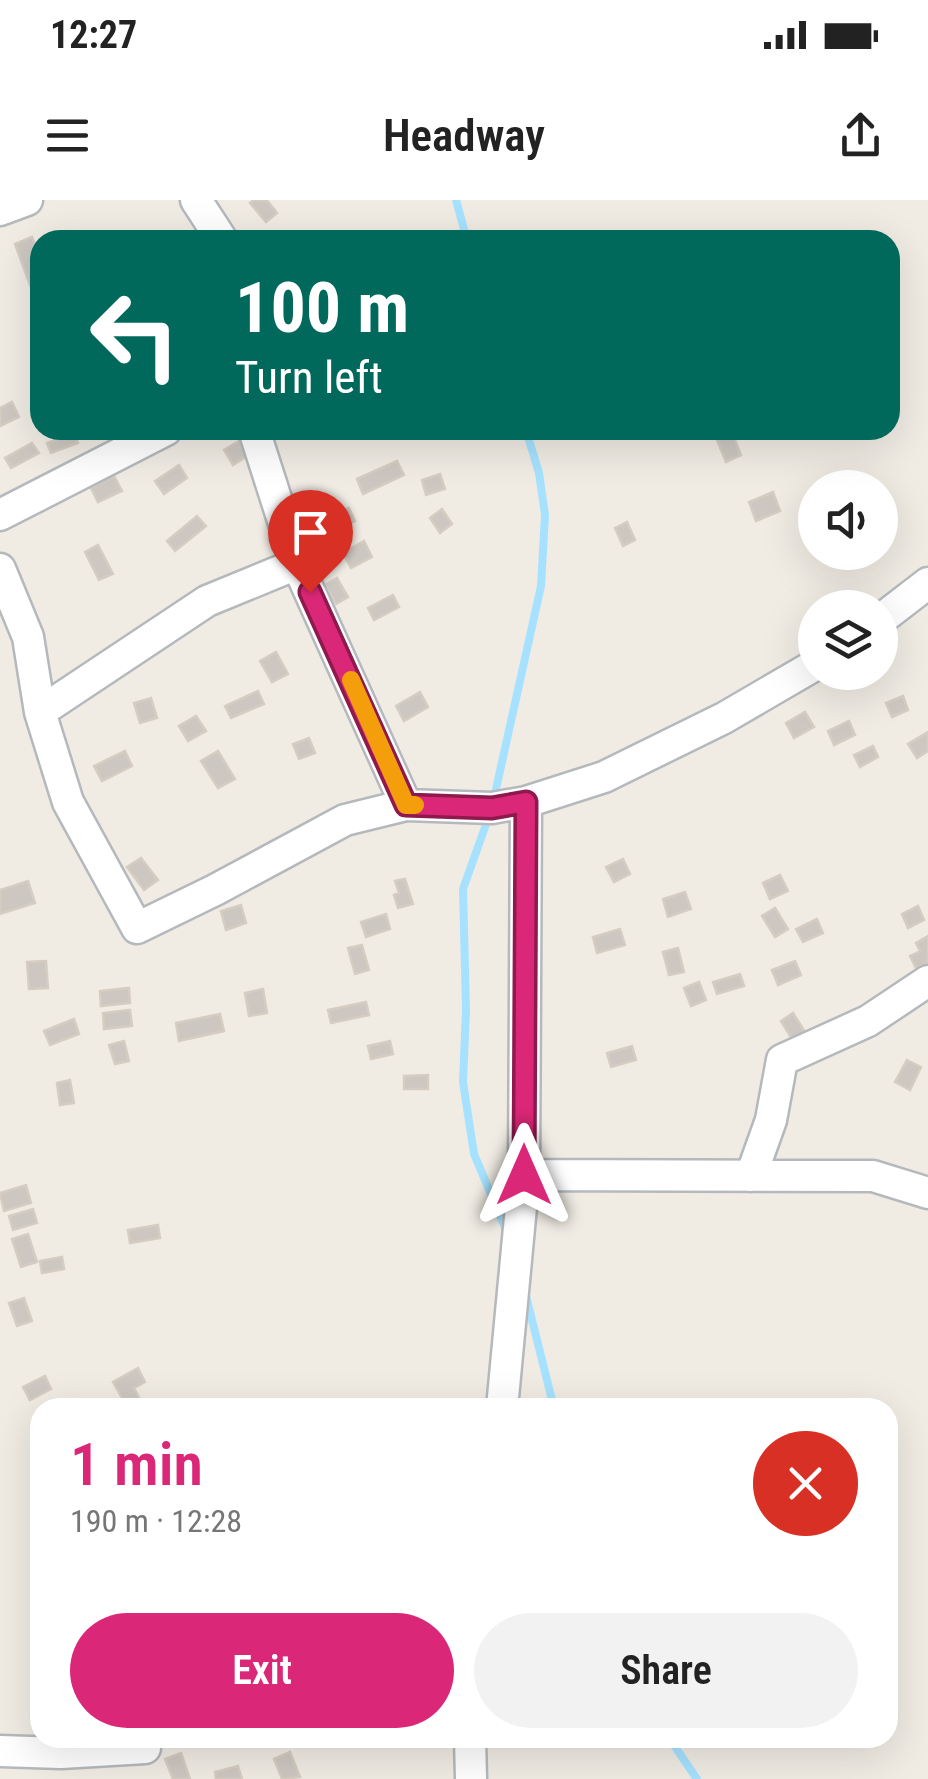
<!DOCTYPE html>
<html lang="en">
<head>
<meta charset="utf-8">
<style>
	:root { --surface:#fff; --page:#f2f2f2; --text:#222; --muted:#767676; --accent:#db2777 }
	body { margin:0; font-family:"Roboto Condensed",sans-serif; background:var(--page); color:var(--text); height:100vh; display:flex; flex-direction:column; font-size:38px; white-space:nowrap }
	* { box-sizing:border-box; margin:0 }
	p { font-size:32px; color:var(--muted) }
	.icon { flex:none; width:55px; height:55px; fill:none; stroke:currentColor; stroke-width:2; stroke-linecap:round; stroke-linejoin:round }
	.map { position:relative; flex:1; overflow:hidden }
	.sheet { position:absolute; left:30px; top:1198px; width:868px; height:350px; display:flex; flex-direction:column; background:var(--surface); border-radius:30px; box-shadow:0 10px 40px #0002 }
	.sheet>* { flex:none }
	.top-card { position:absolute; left:30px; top:30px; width:870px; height:210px; border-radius:30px; box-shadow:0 10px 40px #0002; background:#00695c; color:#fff; overflow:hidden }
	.controls { position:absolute; left:798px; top:270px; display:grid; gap:20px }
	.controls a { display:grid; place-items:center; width:100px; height:100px; border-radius:50%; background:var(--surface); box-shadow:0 10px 40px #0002; font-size:50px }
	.pin { position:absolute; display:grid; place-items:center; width:85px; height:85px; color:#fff; margin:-102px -42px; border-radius:50% 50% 50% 0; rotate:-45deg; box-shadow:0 0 10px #0007 }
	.pin .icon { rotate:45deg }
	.me { position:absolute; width:110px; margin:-55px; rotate:0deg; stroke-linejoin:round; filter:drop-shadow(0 0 8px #0008) }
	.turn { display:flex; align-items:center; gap:35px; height:210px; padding:0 40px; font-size:45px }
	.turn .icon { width:130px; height:130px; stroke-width:2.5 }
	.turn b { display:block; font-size:70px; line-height:85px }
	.round { display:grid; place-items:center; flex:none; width:105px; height:105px; border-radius:52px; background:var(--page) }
	.summary { display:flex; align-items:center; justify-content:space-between; height:170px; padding:0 40px }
	h1 { font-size:60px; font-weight:600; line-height:75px; color:var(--accent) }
	.primary-button { display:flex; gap:20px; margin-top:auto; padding:20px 40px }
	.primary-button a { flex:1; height:115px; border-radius:60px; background:var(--accent); color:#fff; font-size:40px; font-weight:600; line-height:115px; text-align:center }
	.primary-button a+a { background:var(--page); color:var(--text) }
	.status { display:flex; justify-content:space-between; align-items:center; height:70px; padding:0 50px; background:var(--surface); direction:ltr }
	.status svg { height:28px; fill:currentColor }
	header { display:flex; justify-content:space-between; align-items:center; height:130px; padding:0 40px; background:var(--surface); font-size:45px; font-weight:600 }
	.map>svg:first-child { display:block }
</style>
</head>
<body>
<div class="status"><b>12:27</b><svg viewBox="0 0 49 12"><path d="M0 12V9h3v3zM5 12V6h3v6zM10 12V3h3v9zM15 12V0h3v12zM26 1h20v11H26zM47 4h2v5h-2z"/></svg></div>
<header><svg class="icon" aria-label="menu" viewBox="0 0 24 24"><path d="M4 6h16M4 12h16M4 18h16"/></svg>Headway<svg class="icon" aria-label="share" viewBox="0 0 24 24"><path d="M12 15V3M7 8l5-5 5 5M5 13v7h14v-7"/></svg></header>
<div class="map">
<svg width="928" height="1579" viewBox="0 0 928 1579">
	<rect width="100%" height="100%" fill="#f0ece4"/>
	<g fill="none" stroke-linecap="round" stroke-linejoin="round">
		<!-- stream -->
		<path stroke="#a6e2ff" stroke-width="8" d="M456,0l11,40
			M494,598l47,-212 4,-71 -6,-42 -13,-43
			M489,616l-26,73 3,121 -3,72 11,72 32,76
			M526,1096l28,112
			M669,1538l28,41"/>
	</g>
	<!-- building -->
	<path fill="#ccc7c1" stroke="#d6cdc2" stroke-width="2.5" d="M254,0h13l10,13 -11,9 -16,-19z
		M32,37l8,22v22l-10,4 -15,-41z
		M12,202l7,15 -19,9v-18z
		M731,230l10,25 -15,7 -11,-27z
		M74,233l4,10 -27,10 -4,-10z
		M244,238l8,15 -19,12 -9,-15z
		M32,243l7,10 -28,15 -6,-10z
		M397,261l7,14 -41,19 -6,-15z
		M179,265l8,13 -23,16 -9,-13z
		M440,274l5,15 -19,6 -4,-15z
		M114,276l8,15 -24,11 -7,-14z
		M773,292l7,19 -24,10 -7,-19z
		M349,308l6,13 -21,9 -6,-13z
		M442,309l10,15 -12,9 -10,-15z
		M197,316l9,10 -31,25 -8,-10z
		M320,321l7,12 -17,10 -7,-13z
		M627,322l8,18 -12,6 -8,-18z
		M364,341l8,16 -21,11 -8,-15z
		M98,345l15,29 -14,6 -14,-28z
		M337,378l11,19 -12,7 -11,-19z
		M393,395l6,12 -25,13 -6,-12z
		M276,452l12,22 -16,8 -12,-21z
		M258,491l6,13 -33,14 -6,-12z
		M420,492l8,15 -24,14 -8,-15z
		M903,496l5,14 -16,7 -6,-14z
		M151,498l6,20 -17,5 -6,-20z
		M805,512l9,15 -20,11 -8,-15z
		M196,516l10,15 -18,10 -9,-15z
		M849,521l6,14 -21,10 -6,-14z
		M928,532v19l-11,7 -9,-14z
		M309,538l6,15 -16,6 -6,-15z
		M873,546l5,11 -18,10 -6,-12z
		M125,551l7,15 -30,15 -8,-15z
		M218,551l17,28 -17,9 -17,-27z
		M141,658l17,22 -14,10 -17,-23z
		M623,659l7,15 -16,8 -8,-15z
		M780,675l8,16 -18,8 -7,-16z
		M405,679l8,25 -15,4 -4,-13 5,-2 -4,-12z
		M28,681l7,22 -35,11v-24z
		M685,692l6,17 -23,8 -5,-18z
		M241,705l5,18 -20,7 -5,-19z
		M918,706l6,14 -16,8 -6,-14z
		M775,708l13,21 -13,8 -13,-21z
		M386,714l4,15 -24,8 -5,-15z
		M817,719l6,14 -20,9 -7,-13z
		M620,729l5,16 -28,8 -4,-16z
		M928,736v26l-12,6 -6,-12 10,-5 -4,-8z
		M362,745l7,25 -14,4 -7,-26z
		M678,748l6,24 -15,3 -6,-23z
		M46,761l2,27 -19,1 -2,-27z
		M795,761l6,14 -23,10 -6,-15z
		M740,774l4,12 -27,8 -4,-12z
		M699,782l7,18 -15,6 -7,-18z
		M129,788l1,15 -29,3 -1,-15z
		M263,789l4,24 -18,3 -4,-23z
		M366,802l3,13 -38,8 -3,-13z
		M130,810l2,16 -28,3 -1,-16z
		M793,813l14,22 -13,7 -13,-21z
		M220,814l4,17 -45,10 -3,-18z
		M74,819l5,15 -29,11 -6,-14z
		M124,841l5,20 -14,3 -6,-19z
		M390,841l3,13 -22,5 -3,-13z
		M632,846l4,14 -25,7 -4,-14z
		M907,860l14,7 -11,23 -15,-8z
		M428,875v14h-24v-13z
		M70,880l4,23 -14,2 -3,-22z
		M26,985l5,18 -27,8 -4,-18z
		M33,1009l4,14 -24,7 -4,-14z
		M158,1025l2,13 -30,5 -2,-13z
		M28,1034l9,28 -16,5 -9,-28z
		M62,1057l2,12 -22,4 -2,-12z
		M24,1098l8,23 -15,5 -8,-23z
		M138,1168l7,14 -11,6 5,10 -13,7 -13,-23z
		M45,1176l6,13 -21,11 -7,-13z
		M290,1552l10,25 -18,2 -8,-20z
		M181,1553l9,26h-17l-8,-20z
		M238,1566l4,13h-26l-1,-7z"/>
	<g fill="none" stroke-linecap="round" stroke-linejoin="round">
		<defs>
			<path id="minor" d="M196,0l26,40
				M0,10l27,-10
				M254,230l43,134 109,241
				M0,315l166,-85
				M0,369l28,68 12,75 28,90 69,126 78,-38 130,-70 61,-15 86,3 34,-6 78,-25 120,-59 91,-53
				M880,420l48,-37
				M40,512l167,-111 90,-37
				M524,975l349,1 55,17
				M751,976l20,-56 11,-60 86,-39 60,-40
				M502,1208l22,-233 2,-373
				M470,1538l1,41
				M0,1551l61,2 84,-5"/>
		</defs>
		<!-- minor casing -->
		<use href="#minor" stroke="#b5b9bd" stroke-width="35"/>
		<!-- minor -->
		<use href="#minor" stroke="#fff" stroke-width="30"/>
	</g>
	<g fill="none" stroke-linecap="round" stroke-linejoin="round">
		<defs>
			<path id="route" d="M310,392l96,213 86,3 34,-6 -2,373"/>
		</defs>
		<!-- route casing -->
		<use href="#route" stroke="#8e194d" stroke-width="25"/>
		<!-- route -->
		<use href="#route" stroke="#db2777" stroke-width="18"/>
		<!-- slow -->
		<path stroke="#f59e0b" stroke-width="18" d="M351,480l55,125h9"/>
	</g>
</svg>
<div class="controls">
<a><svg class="icon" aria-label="sound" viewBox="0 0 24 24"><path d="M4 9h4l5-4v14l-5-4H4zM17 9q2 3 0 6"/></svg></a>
<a><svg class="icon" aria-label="layers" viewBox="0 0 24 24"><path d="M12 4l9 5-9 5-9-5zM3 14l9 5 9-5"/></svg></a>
</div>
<div class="pin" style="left:310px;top:392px;background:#d93025"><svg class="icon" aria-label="arrive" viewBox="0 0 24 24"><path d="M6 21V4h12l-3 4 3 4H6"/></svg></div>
<svg class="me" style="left:524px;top:975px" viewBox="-20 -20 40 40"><path d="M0-17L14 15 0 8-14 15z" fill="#db2777" stroke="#fff" stroke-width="4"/></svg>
<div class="top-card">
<div class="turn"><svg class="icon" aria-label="left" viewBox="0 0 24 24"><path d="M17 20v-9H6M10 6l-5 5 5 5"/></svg><div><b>100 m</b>Turn left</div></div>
</div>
<section class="sheet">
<div class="summary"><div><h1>1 min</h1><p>190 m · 12:28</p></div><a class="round" style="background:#d93025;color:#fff"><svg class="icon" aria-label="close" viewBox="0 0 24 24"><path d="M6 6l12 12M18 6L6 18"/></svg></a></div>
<div class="primary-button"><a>Exit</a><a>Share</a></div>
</section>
</div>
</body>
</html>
